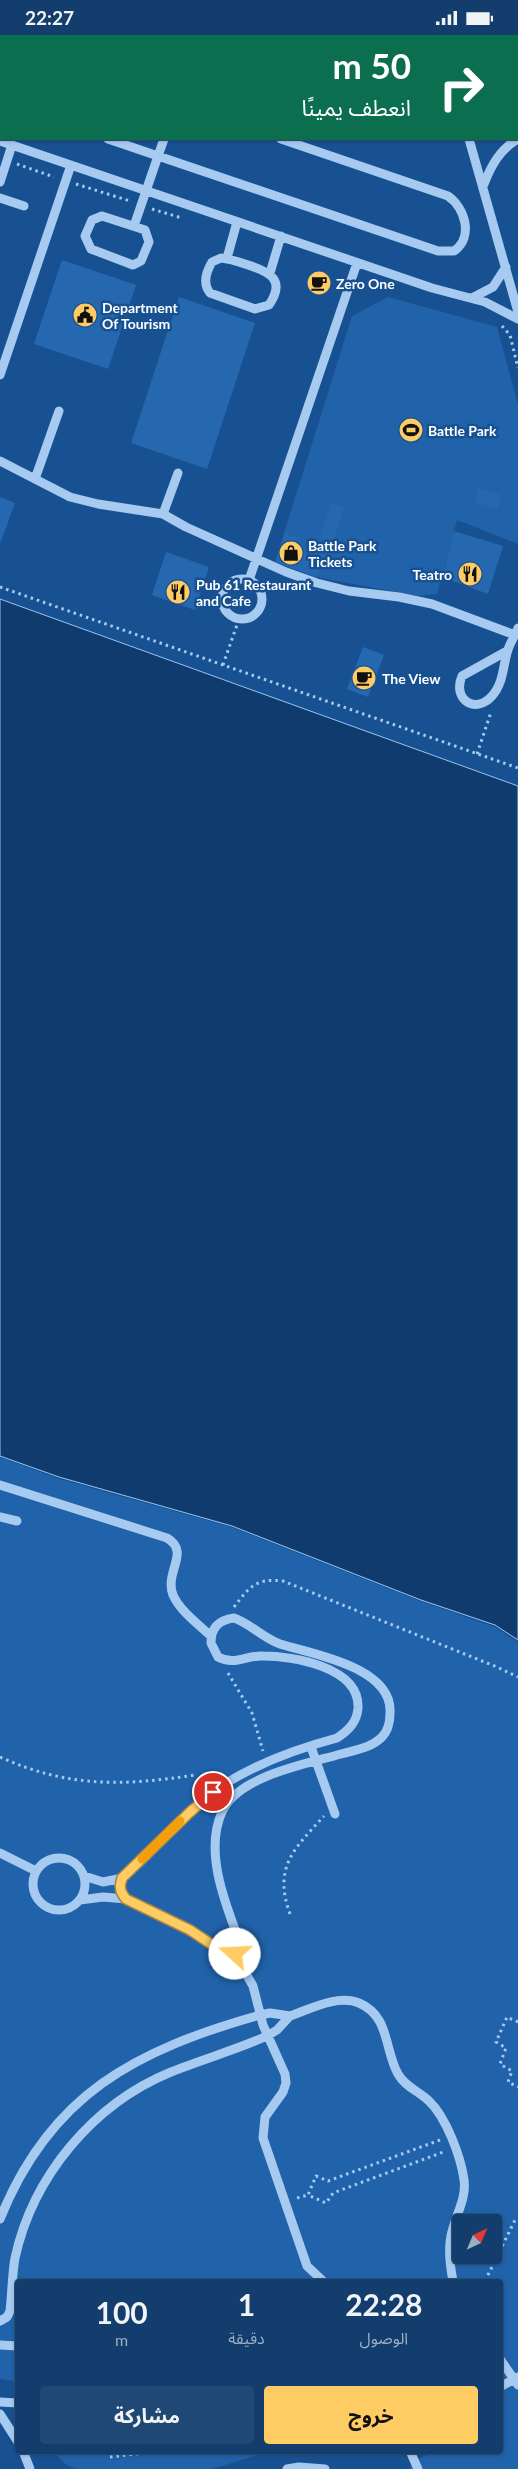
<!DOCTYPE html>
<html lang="ar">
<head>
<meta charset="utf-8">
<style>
	:root { --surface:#123d6d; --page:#1f4875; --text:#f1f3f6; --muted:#9caec2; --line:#315680; --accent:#ffcc64 }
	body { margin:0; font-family:Lato,"Noto Sans Arabic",sans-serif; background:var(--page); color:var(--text); direction:rtl; height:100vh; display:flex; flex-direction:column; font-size:19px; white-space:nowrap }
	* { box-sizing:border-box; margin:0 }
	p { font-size:16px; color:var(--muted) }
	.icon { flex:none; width:28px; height:28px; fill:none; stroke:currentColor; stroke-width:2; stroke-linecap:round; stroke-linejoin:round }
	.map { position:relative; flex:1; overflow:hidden; direction:ltr }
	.drawer { position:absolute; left:15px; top:2244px; width:488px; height:175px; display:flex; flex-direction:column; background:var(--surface); border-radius:5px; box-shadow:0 1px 4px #0004,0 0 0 1px var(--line); direction:rtl }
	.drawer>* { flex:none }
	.banner { position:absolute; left:0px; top:0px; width:519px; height:105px; box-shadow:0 1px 4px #0004,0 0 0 1px var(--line); direction:rtl; background:#0b6e4f; color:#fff; overflow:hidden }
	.needle { width:32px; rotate:44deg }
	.fabs { position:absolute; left:452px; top:2179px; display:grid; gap:10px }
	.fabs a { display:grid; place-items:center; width:50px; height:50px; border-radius:5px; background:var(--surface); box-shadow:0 1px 4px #0004,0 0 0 1px var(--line); font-size:25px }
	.pin { position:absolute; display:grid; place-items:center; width:42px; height:42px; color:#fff; margin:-21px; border:2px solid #fff; border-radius:50%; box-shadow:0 1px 5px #0007 }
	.me { position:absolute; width:55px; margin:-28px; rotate:290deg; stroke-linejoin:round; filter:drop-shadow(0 0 4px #0008) }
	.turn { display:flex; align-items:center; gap:18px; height:105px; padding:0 25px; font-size:22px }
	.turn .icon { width:65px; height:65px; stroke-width:2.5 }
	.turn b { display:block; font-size:35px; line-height:42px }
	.eta { display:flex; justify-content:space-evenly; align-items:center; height:85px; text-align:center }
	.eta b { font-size:30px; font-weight:700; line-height:35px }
	.cta { display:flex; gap:10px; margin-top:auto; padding:10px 25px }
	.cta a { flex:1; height:58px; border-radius:5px; background:var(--accent); color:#111; font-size:20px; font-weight:700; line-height:58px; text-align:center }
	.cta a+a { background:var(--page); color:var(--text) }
	.status { display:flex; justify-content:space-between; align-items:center; height:35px; padding:0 25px; background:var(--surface); direction:ltr }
	.status svg { height:14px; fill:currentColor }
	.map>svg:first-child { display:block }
</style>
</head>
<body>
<div class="status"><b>22:27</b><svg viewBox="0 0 49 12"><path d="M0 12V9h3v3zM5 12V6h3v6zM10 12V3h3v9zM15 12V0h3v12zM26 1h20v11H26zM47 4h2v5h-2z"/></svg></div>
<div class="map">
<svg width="518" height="2434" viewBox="0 0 518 2434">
	<rect width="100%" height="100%" fill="#185191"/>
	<!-- green -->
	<path fill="#2063aa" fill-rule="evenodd" d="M388,262l109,30 21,78v139l-61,-24 -20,74 -19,2 -102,-19 -41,-15 77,-246z
		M0,1422l59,22 172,48 189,74 74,26 24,15v827h-109c14,-25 66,-18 91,-18v-35l5,-3 -5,-5v-127h-482l-1,115 -4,-15 -13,-2zM461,2188h33v32h-33z
		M53,2416h218l-59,18h-137l-10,-5z"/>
	<!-- water -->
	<path fill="#0f3b6e" stroke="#98c5f2" d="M0,564l518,187v854l-23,-15 -74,-25 -189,-74 -173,-49 -59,-21z"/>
	<!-- building -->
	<path fill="#2668af" d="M62,225l74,25 -28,84 -74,-25z
		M324,236l5,18 -12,4 -6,-18z
		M179,262l76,26 -48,146 -76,-26z
		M478,453l24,7 -4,14 -24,-7z
		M0,462l15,6 -15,41z
		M331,467l14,5 -12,34 -13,-4z
		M454,496l49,15 -15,48 -46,-17z
		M285,498l12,4 -4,12 20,7 3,-10 10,4 -10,27 -41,-15z
		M166,517l43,15 -14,43 -43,-15z
		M363,612l21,8 -16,42 -21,-8z"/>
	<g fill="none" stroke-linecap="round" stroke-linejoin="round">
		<!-- path -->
		<path stroke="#a6caf0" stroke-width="3" stroke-dasharray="2.5 4" stroke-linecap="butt" d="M423,1v-1
			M17,129l37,13
			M76,149l54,17
			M152,174l30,9
			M502,291l8,9 8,33
			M0,552l518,181
			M223,630l16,-46
			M477,719l14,-42
			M234,1572c16,-21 22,-29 49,-26l214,86 21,10
			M228,1638l24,40 11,38
			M0,1722c69,31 123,29 195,18
			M290,1879c-17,-47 4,-65 34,-98
			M518,1987l-11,-5 -11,25 10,6 -6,16 12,7 -4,11 10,5
			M440,2105l-112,41 -12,-5 -8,19 18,8 7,-10 113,-42
			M297,2163l11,-3
			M485,2246l31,-63
			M110,2422l52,-6"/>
		<!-- minor -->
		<path stroke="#a6caf0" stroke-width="9" d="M109,0l4,1
			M230,0l4,1
			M405,0l3,1
			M0,67h1
			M108,104l50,17 6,-17
			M469,104l49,173
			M0,106l432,147 53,14 33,17
			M0,147l12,-37
			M484,149c7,-18 16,-35 34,-45
			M0,163l24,8
			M102,181l43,14 4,12 -8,19 -8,4 -42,-16 -6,-13 7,-16z
			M134,191l24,-70 280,95h16c20,-14 11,-43 -6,-55l-167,-57
			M221,223c10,1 18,4 27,7 22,7 38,15 21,40l-14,4 -45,-16c-8,-10 -4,-21 2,-31z
			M227,223l10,-36
			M270,238l11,-37
			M472,263l21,-11 13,-20
			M0,340l71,-210
			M0,426l70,36 28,7 65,10 23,13 100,45 31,11 32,8 50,6 33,7 83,31
			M35,444l24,-68
			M163,479l15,-41
			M222 564a20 20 0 1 1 40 0a20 20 0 1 1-40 0Z
			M249,545l108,-317
			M507,616l-45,25c-10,23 13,39 30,20 11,-12 11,-29 15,-43 2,-9 8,-17 11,-25
			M0,1450l167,53c24,14 -3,34 6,57 7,16 25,29 38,41
			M0,1482l17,4
			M234,1583c17,6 29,20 46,26 32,10 113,23 110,69 0,8 -2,18 -8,24 -11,11 -27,13 -41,17 -35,10 -103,22 -119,58 -18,39 3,91 17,128v9l-4,5 -4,1 -73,-42 -32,-14 -5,-6 -2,-8 4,-7c29,-24 52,-56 82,-80 38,-30 87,-48 132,-60 12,-8 20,-16 21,-30 2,-41 -65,-52 -95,-52 -17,-1 -28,10 -45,1l-7,-14c0,-16 8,-23 23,-25z
			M311,1712l24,67
			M0,1818l36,18
			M33 1849a26 26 0 1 1 52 0a26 26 0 1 1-52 0Z
			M84,1841l19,6 20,-4
			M80,1865l23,-3 23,2
			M235,1919l18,32 10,39 22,49 1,9 -3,9 -18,25 -2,21 44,128 16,15
			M290,1981c20,-7 48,-22 69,-13 31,13 25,46 39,71 7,13 21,17 31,27 17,16 32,56 35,79 3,19 -10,38 -13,56 -3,15 -1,30 2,45
			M0,2184c50,-125 136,-169 260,-204l10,-2 20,3 -13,14 -10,6c-31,14 -64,23 -96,36 -78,32 -138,104 -156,186 -3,17 -3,36 -5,53l-3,6 -7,4
			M0,2310l18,1
			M500,2324l18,26
			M500,2352l18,-10
			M0,2367l18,1
			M0,2379l18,28
			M23,2416l7,18
			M410,2416l8,18
			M287,2434l12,-2 26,2"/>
	</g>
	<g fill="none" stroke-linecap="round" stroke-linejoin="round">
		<defs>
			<path id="route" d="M213,1757l-24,21 -67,65c-3,9 -2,14 4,21l64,31 36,24h9"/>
		</defs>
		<!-- route casing -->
		<use href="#route" stroke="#a68541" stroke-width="12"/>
		<!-- route -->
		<use href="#route" stroke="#ffcc64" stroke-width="9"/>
		<!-- slow -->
		<path stroke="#f59e0b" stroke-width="9" d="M142,1824l38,-38"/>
	</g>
	<!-- icons -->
	<defs>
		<symbol id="cafe-disc" viewBox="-11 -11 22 22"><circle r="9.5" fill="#ffcc64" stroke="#185191"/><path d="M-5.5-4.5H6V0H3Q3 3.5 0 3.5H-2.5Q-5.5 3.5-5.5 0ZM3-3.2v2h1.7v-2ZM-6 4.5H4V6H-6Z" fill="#111"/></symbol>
		<symbol id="civic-disc" viewBox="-11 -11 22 22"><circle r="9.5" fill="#ffcc64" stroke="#185191"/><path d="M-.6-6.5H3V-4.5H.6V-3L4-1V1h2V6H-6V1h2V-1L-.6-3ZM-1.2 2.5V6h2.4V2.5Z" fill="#111"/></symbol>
		<symbol id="stadium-disc" viewBox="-11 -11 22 22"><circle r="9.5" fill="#ffcc64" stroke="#185191"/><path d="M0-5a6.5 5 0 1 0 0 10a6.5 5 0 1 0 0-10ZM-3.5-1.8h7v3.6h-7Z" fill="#111"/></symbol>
		<symbol id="shop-disc" viewBox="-11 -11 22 22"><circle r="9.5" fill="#ffcc64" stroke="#185191"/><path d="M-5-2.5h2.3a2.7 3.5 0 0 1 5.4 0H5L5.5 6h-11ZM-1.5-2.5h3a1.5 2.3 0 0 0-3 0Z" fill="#111"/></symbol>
		<symbol id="restaurant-disc" viewBox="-11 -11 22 22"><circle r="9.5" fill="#ffcc64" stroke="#185191"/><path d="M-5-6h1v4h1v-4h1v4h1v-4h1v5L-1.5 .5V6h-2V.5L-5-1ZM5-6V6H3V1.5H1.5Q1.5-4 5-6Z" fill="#111"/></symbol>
	</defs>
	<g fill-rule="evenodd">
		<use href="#cafe-disc" x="305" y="234" width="28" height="28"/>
		<use href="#civic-disc" x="71" y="266" width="28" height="28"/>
		<use href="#stadium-disc" x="397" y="381" width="28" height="28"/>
		<use href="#shop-disc" x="277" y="504" width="28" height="28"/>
		<use href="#restaurant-disc" x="456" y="525" width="28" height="28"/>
		<use href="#restaurant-disc" x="164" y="543" width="28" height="28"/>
		<use href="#cafe-disc" x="350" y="629" width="28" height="28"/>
	</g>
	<g text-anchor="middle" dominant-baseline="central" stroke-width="5" stroke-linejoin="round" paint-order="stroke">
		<!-- poi labels -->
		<g font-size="14" font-weight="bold" fill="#fff" stroke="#185191" text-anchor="start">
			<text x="336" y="248">Zero One</text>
			<text x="102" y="272">Department<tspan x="102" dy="16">Of Tourism</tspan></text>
			<text x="428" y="395">Battle Park</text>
			<text x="308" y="510">Battle Park<tspan x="308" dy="16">Tickets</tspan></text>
			<text x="452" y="539" text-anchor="end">Teatro</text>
			<text x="196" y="549">Pub 61 Restaurant<tspan x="196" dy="16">and Cafe</tspan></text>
			<text x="382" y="643">The View</text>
		</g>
	</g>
</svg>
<div class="fabs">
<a><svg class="needle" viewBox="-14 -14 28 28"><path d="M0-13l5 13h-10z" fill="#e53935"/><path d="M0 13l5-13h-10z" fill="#9caec2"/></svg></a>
</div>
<div class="pin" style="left:213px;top:1757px;background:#d93025"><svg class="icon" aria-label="arrive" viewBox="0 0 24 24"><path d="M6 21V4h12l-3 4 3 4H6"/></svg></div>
<svg class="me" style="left:235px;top:1919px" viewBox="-20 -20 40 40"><circle r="19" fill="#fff"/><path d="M0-13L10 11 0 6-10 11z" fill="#ffcc64"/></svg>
<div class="banner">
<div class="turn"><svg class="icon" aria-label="right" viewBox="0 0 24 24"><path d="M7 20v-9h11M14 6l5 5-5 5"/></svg><div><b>50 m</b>انعطف يمينًا</div></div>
</div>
<section class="drawer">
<div class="eta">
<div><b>22:28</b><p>الوصول</p></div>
<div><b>1</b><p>دقيقة</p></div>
<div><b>100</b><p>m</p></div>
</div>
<div class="cta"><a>خروج</a><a>مشاركة</a></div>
</section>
</div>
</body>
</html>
